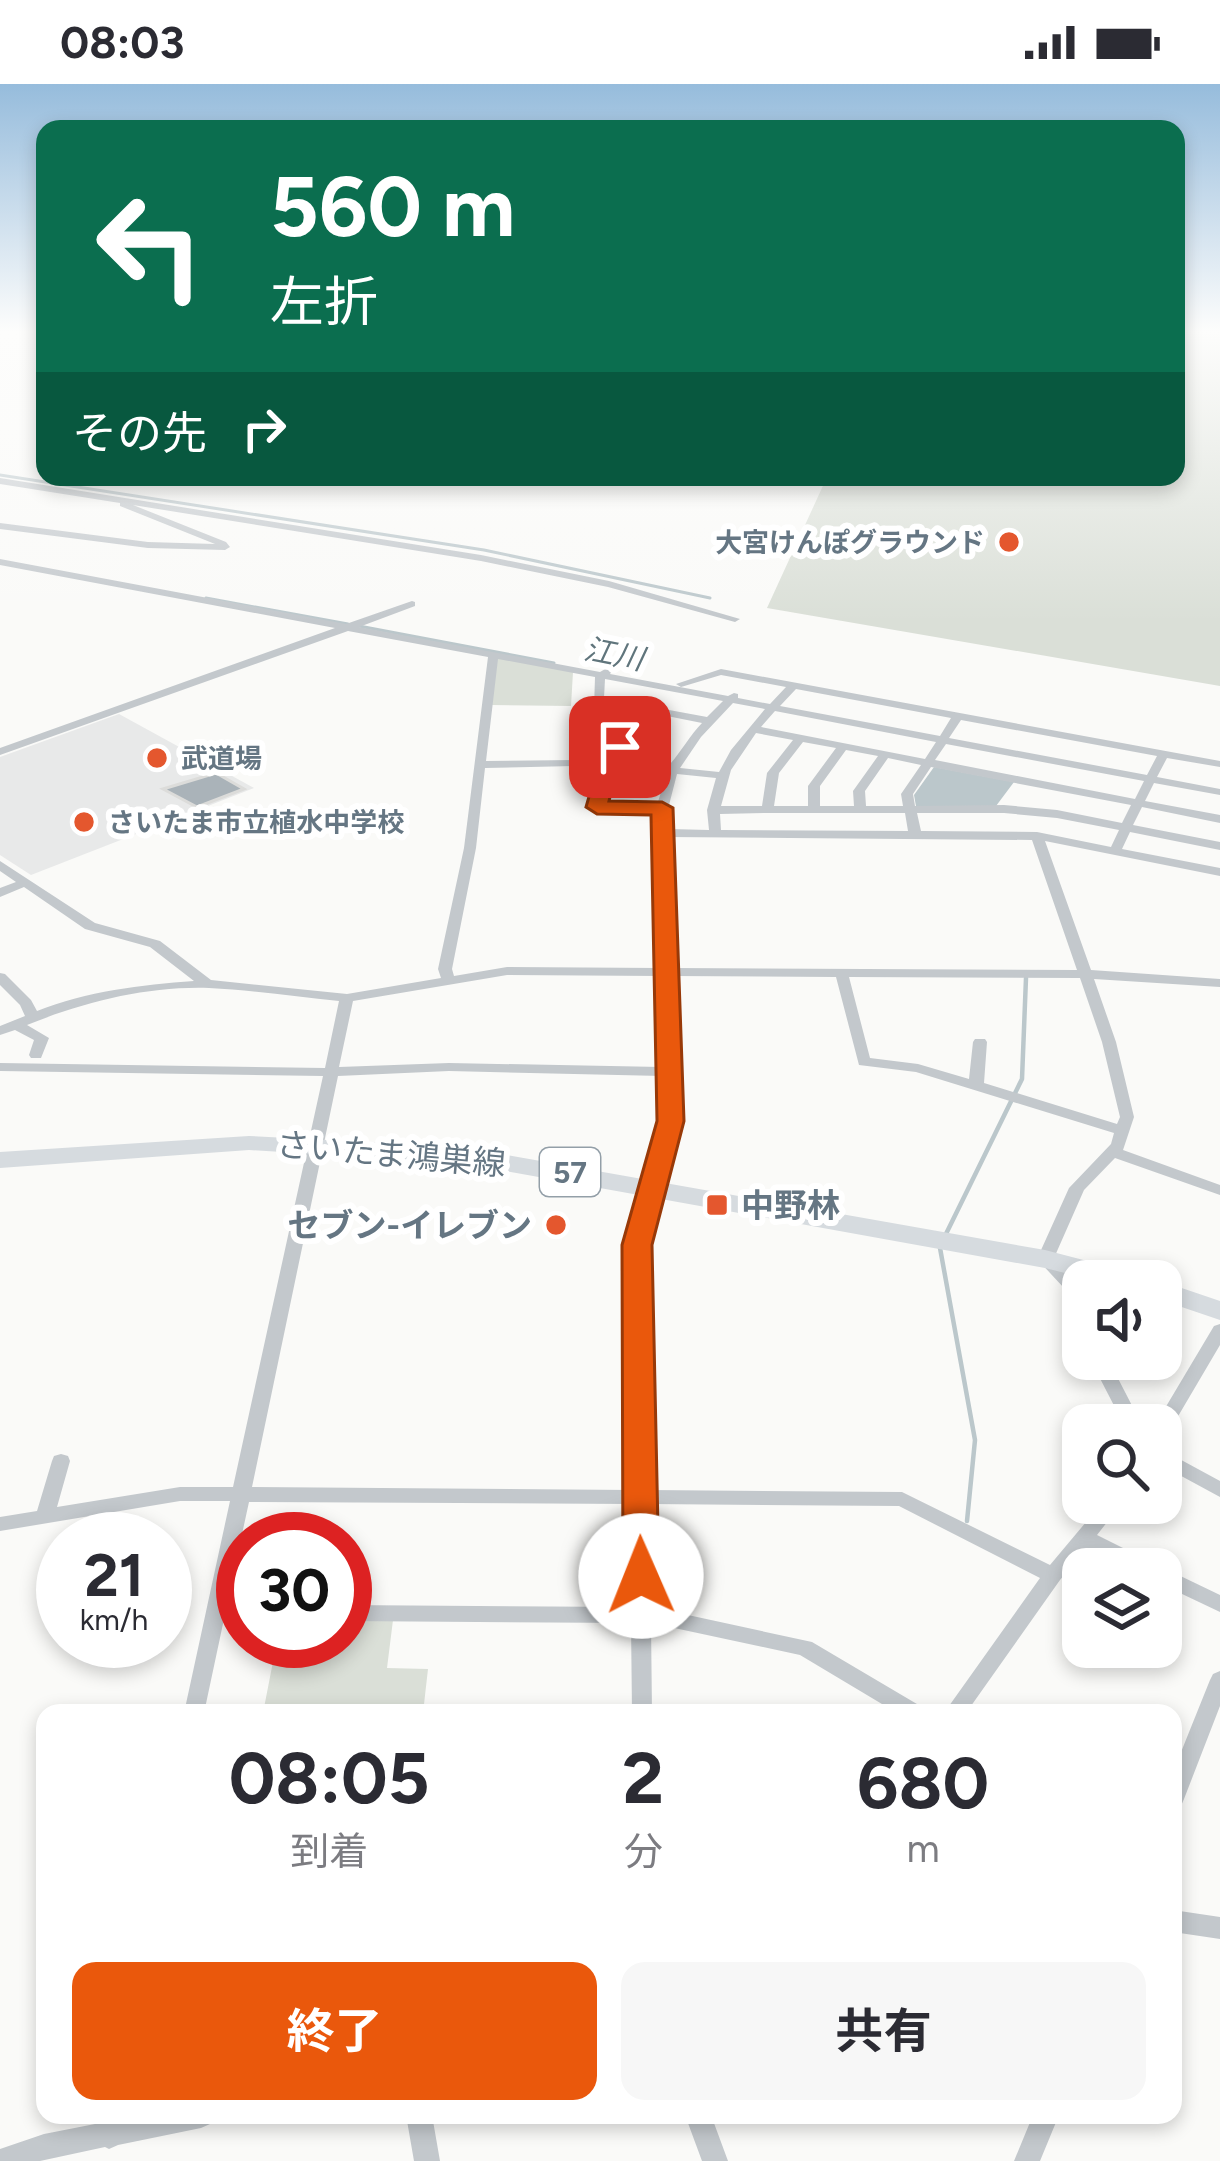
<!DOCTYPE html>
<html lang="ja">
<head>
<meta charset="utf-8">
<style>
	:root { --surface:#fff; --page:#f7f7f7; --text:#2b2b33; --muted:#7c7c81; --accent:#ea580c }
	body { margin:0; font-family:Figtree,"Noto Sans JP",sans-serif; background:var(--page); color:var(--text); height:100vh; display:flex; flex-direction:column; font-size:45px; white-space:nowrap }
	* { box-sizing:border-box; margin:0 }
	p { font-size:39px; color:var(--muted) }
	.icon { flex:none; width:66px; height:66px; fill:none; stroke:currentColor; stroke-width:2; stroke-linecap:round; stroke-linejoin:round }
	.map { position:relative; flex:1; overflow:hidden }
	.drawer { position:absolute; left:36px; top:1620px; width:1146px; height:420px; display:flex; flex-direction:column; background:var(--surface); border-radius:24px; box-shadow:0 6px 18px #0003 }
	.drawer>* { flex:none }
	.guide { position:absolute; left:36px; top:36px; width:1149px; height:366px; border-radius:24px; box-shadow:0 6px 18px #0003; background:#0b6e4f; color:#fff; overflow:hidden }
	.buttons { position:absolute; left:1062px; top:1176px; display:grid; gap:24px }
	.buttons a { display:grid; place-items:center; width:120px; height:120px; border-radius:24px; background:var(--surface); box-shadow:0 6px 18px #0003; font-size:60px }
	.speed { position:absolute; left:36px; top:1428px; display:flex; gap:24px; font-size:60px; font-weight:700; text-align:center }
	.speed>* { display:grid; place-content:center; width:156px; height:156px; border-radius:50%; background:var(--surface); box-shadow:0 6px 18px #0003; line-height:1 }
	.speed small { font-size:30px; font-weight:400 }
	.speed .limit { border:18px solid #d22; background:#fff; color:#111 }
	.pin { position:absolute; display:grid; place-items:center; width:102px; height:102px; color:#fff; margin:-51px; border-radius:24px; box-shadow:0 6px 18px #0006 }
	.me { position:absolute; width:132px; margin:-66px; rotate:359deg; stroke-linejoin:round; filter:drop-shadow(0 0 9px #0008) }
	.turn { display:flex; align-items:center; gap:42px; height:252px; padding:0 36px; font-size:54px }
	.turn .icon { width:156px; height:156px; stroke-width:2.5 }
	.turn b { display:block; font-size:84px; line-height:102px }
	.then { display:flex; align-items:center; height:114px; padding:0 36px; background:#0003; gap:24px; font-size:45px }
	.eta { display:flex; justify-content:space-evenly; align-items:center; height:204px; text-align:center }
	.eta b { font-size:72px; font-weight:700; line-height:84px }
	.primary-button { display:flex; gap:24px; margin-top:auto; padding:24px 36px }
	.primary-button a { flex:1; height:138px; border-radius:24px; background:var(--accent); color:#fff; font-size:48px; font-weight:700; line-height:138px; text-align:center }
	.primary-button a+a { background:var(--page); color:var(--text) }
	.status { display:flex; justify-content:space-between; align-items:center; height:84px; padding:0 60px; background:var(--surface); direction:ltr }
	.status svg { height:33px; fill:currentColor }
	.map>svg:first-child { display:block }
</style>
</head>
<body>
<div class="status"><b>08:03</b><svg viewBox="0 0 49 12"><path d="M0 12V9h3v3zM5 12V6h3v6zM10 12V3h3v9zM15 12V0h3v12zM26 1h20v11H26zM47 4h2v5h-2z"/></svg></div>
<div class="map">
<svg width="1220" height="2077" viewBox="0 0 1220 2077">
	<rect width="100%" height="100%" fill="#fafaf8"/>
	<!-- built -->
	<path fill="#e8e9e9" d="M119,630l135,74 -223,87 -31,-20v-98z"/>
	<!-- green -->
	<path fill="#dadfd7" d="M1176,247h44v355l-453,-78 60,-131h349z
		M496,573l77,15 -2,34 -80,-1z
		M345,1534l48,2 -6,48 41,1 -5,44h-160l14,-72h68z"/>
	<!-- water -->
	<path fill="#bbc7cb" d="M934,683l80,15 -18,24h-80l-2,-11z"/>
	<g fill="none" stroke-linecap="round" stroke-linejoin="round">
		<!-- stream-far1 -->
		<path stroke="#bbc7cb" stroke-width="3" d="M0,391l484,75 226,48
			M206,514l142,26
			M359,542l195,37"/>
		<!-- stream -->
		<path stroke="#bbc7cb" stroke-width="4.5" d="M944,1154l78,-159 4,-101
			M940,1164l35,192 -8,81"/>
	</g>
	<!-- building -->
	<path fill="#aab3b9" stroke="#dcdcda" stroke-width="3" d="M216,689l28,16 -47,18 -34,-18z"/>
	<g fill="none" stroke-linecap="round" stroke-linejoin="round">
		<!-- minor -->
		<path fill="#c3c8cc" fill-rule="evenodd" d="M0,394l481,77 128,26 131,38 -5,3 -127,-35 -127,-26 -348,-56 93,37 4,5 -5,3 -77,-2 -148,-19v-6l148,19 67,2 -95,-38v-3l-120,-19z
			M0,475l346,65 66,-23 3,1v4l-56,21 241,45 7,-4 5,3 -2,3 118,22 6,-3 4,1v4l32,6 16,-17 -65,-12 -40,12 -5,-3 45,-15 499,92v6l-53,-9 -10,19 63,12v6l-66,-12 -9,18 75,14v8l-78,-16 -9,18 87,17v8l-90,-18 -8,17 98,19v8l-175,-35 46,129 129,9v8l-126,-8 22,63 18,75 -11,33 97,35v10l-105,-37 -31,32 -30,68 29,30v16l-6,-2 -40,-43 32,-71 42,-44 3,-11 -198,-61 -57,-7 -23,-88 -163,-1 3,93 2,3 -2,3 1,46 -32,124 4,245 253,2 148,73 52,-62h20l-25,32 58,29 2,4 11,2 52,25v17l-59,-28v-15h-31l-43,-21 -27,32 -94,133h-22l96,-135 -141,-72 -250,-2 2,103 161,35 110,65 3,6h-28l-97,-58 -149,-32 1,90h-20l-1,-90 -286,-2v-16l286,2 -1,-103 -381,-2 -22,101 16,1v16l-19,-1 -20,94h-20l46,-212h-50l-180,30v-14l37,-6 15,-50 2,-5 7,-2 7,2 2,5 -13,46 123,-20h53l90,-411 -323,-5v-8l325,5 14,-67c-43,-4 -87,-11 -130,-13 -62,-2 -125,14 -182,37l22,13 -8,20h-10l-2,-3 5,-15 -19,-10 -15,5v-9l25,-10 -5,-11 -20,-20v-12l5,1 26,26 6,11c50,-20 104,-26 157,-30l-44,-34 -65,-18 -61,-42 -24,10v-9l16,-6 -16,-11v-10l95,62 65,18 51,39 136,14 94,-16 -3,-9 26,-121 24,-191 -140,-26 -348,124v-7l335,-120 -335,-63zM498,575l97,18 -2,64 21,8 -11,15 -29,-4 -88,1zM605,595l118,22 -16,16 -103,-19zM796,605l155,29 -11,18 -160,-30zM733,619l32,6 -34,41 -12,22 -39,-4 21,-31zM604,620l43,8 -28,31 -14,-4zM775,627l161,31 -11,17 -164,-32zM657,630l45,9c-14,14 -24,35 -38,47l3,3 -10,32 -53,-1 10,-41zM961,636l196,36 -10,19 -198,-37zM756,649l37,7 -26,33 -5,33h-41l10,-36zM803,658l33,6 -28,38v20h-34l5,-33zM946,660l198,37 -9,18 -200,-39zM846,666l32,6 -25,35 1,15h-34v-20zM888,674l33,7 -20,29 2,12h-37l-1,-15zM574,682l27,5 -10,36 2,3 63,2 3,156 -152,-1 -53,9 -2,-7 24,-121 9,-80zM931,683l200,38 -9,18 -65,-13 -53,-5 -89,1 -2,-12zM677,690l39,4 -9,32 2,20 -40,-1 -1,-20zM766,729h139l3,18 -187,-1 -1,-16zM917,729h87l53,5 62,12 -8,17 -74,-15 -116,-1zM669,753l363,3 45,130 -404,-2zM507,891l153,1 1,91 -212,-4 -110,4 14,-66zM849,893l231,1 22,64 18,75 -3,7 -133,-41 3,-41 -2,-3h-10l-2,3 -4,37 -51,-15 -48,-6zM449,987l213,5 1,45 -34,124 1,245 -378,-3 86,-411z
			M1220,1240v21l-53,90 -6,2v-12h-6l59,-99z
			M1090,1275h18l34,66h-18z
			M1161,1365l59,32v16l-59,-32z
			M1220,1587v35l-36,93 -3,7 -8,3v-37l37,-92 3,-6z
			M1173,1826l47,7v22l-47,-7z
			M101,2031h26l-1,3 13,-3h75l-4,9 -9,4 -83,17 -9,4 -4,-2 -65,14h-40v-12l44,-15 56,-11z
			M406,2031h26l8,46h-26z
			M685,2031h26l17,46h-26z
			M1033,2031h26l-19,46h-26z"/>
		<!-- primary -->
		<path fill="#d6dbdf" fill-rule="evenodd" d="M249,1052l212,11 584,103 96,25 4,6h-48l-52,-13 -584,-105 -212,-13 -249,18v-16z
			M1161,1197l59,20v19l-59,-20z"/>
	</g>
	<!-- sky -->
	<linearGradient id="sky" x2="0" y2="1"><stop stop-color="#96bcdc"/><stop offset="0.46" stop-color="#fdfdfc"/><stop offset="1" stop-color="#fdfdfc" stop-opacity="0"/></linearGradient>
	<rect width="1220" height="538" fill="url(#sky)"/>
	<!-- route -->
	<path fill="#ea580c" stroke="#983908" stroke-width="3" d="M612,659l18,4 -11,15 -10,39 53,1 11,6 11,313 -32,124 7,331 -5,10 -13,4 -13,-4 -5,-10 -1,-331 35,-124 -6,-306 -54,-1 -11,-7 13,-45z"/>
	<!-- markers -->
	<g fill="#e4572e" stroke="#fff" stroke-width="4.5">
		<circle cx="1009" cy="458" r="12"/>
		<circle cx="157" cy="674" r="12"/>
		<circle cx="84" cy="738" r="12"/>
		<rect x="705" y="1109" width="24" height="24" rx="6"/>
		<circle cx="556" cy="1141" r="12"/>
	</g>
	<g text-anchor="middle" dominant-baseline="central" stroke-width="12" stroke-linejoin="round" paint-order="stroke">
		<!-- far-poi labels -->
		<g font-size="27" font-weight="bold" fill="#657683" stroke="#fff" text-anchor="start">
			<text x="985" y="458" text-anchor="end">大宮けんぽグラウンド</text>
			<text x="181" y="674">武道場</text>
			<text x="108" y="738">さいたま市立植水中学校</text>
		</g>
		<!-- far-water labels -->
		<g font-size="30" font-style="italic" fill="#60757c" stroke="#fff">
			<text transform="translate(614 570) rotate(11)">江川</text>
		</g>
		<!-- shield labels -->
		<rect fill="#fff" stroke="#939fa8" stroke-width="3" x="540" y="1064" width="60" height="48" rx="9"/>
		<g font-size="30" font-weight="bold" fill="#657683">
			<text x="570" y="1088">57</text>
		</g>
		<!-- street labels -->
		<g font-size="33" fill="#657683" stroke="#fff">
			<text transform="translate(391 1070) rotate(5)">さいたま鴻巣線</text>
		</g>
		<!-- poi labels -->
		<g font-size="33" font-weight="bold" fill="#657683" stroke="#fff" text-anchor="start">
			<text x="741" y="1121">中野林</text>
			<text x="532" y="1141" text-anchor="end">セブン-イレブン</text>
		</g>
	</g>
</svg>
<div class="buttons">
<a><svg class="icon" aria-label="sound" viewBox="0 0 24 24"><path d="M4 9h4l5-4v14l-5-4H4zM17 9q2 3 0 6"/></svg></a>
<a><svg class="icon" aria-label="search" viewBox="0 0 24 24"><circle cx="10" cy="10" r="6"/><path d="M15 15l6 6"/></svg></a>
<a><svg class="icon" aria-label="layers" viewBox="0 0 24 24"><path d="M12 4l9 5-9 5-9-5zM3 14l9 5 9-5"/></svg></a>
</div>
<div class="speed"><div>21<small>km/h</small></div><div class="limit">30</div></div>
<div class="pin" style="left:620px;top:663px;background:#d93025"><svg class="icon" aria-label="arrive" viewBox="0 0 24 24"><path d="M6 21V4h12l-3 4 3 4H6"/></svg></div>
<svg class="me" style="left:641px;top:1492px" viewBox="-20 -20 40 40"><circle r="19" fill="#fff"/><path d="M0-13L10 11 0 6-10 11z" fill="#ea580c"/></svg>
<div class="guide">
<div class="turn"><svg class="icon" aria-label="left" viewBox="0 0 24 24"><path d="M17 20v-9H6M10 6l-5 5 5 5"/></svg><div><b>560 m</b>左折</div></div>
<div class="then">その先<svg class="icon" aria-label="right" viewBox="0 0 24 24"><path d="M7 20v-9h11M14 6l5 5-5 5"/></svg></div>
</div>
<section class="drawer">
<div class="eta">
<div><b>08:05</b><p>到着</p></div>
<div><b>2</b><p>分</p></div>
<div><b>680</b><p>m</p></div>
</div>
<div class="primary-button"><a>終了</a><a>共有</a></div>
</section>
</div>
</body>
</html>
